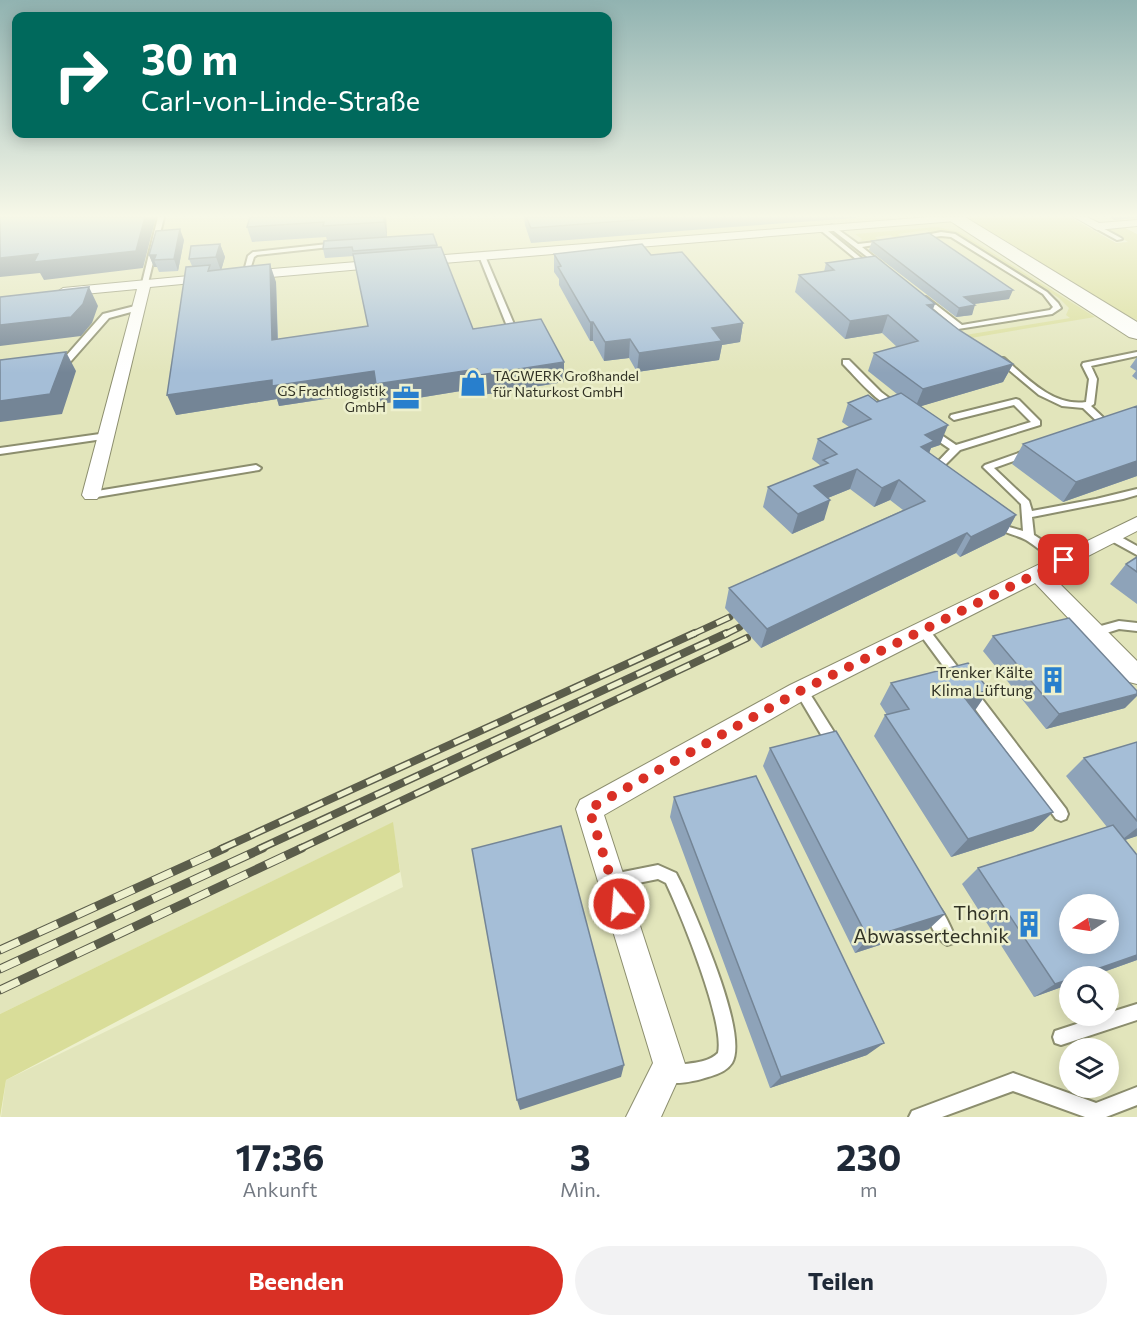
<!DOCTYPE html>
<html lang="de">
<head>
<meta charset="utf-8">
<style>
	:root { --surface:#fff; --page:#f2f2f3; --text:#1f2937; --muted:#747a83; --accent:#d93025 }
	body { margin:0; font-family:Commissioner,sans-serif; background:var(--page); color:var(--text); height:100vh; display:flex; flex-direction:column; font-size:22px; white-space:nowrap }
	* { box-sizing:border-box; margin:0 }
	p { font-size:20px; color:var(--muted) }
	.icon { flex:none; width:33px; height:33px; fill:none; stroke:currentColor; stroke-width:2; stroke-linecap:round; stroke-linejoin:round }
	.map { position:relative; height:1117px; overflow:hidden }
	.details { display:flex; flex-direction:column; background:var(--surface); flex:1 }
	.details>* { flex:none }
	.hud { position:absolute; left:12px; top:12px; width:600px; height:126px; border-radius:12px; box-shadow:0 3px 15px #0003; background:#00695c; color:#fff; overflow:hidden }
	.needle { width:39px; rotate:258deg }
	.fabs { position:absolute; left:1059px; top:894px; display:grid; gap:12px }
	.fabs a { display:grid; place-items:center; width:60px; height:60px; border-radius:50%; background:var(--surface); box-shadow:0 3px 15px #0003; font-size:30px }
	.pin { position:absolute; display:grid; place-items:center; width:51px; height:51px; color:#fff; margin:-26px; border-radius:12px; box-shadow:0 3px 9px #0006 }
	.me { position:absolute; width:66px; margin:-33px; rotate:343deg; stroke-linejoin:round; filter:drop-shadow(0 0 4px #0008) }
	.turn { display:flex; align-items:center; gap:21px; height:126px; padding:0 30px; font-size:27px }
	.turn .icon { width:78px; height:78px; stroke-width:2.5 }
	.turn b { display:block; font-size:42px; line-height:51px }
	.eta { display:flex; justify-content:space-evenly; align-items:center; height:102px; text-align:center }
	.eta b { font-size:36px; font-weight:700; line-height:42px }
	.action { display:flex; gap:12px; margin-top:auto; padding:12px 30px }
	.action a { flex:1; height:69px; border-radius:36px; background:var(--accent); color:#fff; font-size:24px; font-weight:700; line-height:69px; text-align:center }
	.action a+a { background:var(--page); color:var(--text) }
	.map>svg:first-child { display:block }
</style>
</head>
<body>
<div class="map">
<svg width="1137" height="1117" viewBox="0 0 1137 1117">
	<rect width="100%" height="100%" fill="#edf0cd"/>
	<!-- built -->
	<path fill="#e2e5bb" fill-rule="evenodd" d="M0,217h964l131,84 42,19v797h-1136l5,-37 397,-193 -11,-64 -392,191zM1070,904h38v40h-38zM1070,976h38v40h-38zM1070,1048h38v40h-38z"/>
	<!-- green -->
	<path fill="#d9dd99" d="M964,217h106l46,26 12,-1 -22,-13 17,-2 14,7v86l-42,-19z
		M937,227l22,5 136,85 -130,22 -132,-104h4l128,100 105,-17 -4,-3 3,-7 -10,-10 -103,-64 -24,-1 -5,-3 -29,4 4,3 -7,1 -5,-3 -15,2 4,3 -19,1 2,-2 -7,-5z
		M393,822l7,50 -394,208 -6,37v-103z"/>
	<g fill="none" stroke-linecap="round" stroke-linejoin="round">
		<defs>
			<path id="lane" d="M158,217h6l-16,66 -3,2 -3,-2z
				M832,225l26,19 27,-3v2l-23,4 21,17v2h-4l-49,-38 -1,-1z
				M1097,225l24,13 1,1 -5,1 -22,-12 -1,-1z
				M819,227h4l48,39v2h-4l-48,-39z
				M941,232l14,2 92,58 11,11 3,5 -9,6 -94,15 -36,-30v-2h4l36,28 88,-15 3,-3 -10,-13 -92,-57 -10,-1 -22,3 -3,-2z
				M337,243l3,2 -1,1 -82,9 -3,2 -6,19 -5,-1 5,-19 5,-4z
				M480,255l5,1 34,80 -1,2 -7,-2 -32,-80z
				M139,305l4,2 -1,2 -33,9 -45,51h-6v-4l45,-51z
				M1137,352v4l-46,10 6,13 -3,25 -3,2 19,18 1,2 -4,3 -3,-1 -21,-20 -21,-2 -23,-11 -42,-35 1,-2h6c23,20 49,49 82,44l3,-23 -7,-14 1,-2z
				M843,360h6l32,32 16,12v4c-15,1 -43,-33 -54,-44z
				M1016,399l3,1 21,21v4l-80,25 -23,23h-6l-2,-2 2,-2 19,-20 -22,-15v-4h6l22,15 75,-23 -17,-17 -60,15 -4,-3 1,-2z
				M107,433l4,3 -1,2 -110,16v-6z
				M1030,449l3,1 2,2 -2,2 -39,14 35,33 3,10 64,-12 41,-10v6l-14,4 -91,18 2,18 34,22 1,3 -1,3c-13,2 -31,-17 -42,-23 -13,-7 -25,-6 -34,-18l5,-3 12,8 14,4 -2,-27 -38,-37 2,-2z
				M256,465l5,3 -2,2 -168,28 -5,-3 5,-3z
				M1110,531l27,15v9l-31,-17 -1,-3z
				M1119,621l18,2v8l-18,-2 -25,8 -4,-2 -2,-3 2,-3z
				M923,625l4,2 36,47 2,4 -2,4 -4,1 -4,-1 -36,-49 -2,-3 2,-3z
				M801,685l4,1 34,54 2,4 -2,4 -5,2 -5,-2 -32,-54 -2,-4 2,-4z
				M972,690l4,1 90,118 2,5 -2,5 -5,2 -5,-2 -88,-120 -2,-4 2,-4z
				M658,865l18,8 7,14c14,32 66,147 49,176 -5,8 -16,12 -24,14 -12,4 -33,9 -45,4l-3,-6 3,-6c18,-8 40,-2 55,-16 7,-31 -37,-138 -52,-170l-8,-4 -45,9 -5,-2 -2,-5 2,-5 5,-2z
				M932,902c11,5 18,24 23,35l-2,6 -6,2c-11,-5 -18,-24 -23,-35l3,-5z
				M1137,1004v16l-76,25 -6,-2 -2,-6 2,-6 46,-15h7v-3z
				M1013,1073l83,30 41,-16v18l-31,12h-21l-72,-26 -71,26h-33l3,-6z"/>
			<path id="street" d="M930,217l30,1 -5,3 -536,44 -6,-4 6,-4z
				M1074,217h13l12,6 38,-3v6l-40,4z
				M381,260l6,4 -2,3 -136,12 -6,-4 6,-4z
				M210,274l6,4 -2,3 -64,6 -50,208 -3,4h-12l-3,-4 55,-206 -74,7 -6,-4 6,-4z
				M1137,517v14l-86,44 86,86v23l-8,-2 -94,-99 -229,116 -202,116 81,249 -24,53h-35l27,-54 -77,-254 4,-9 210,-115z"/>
			<path id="primary" d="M944,217h21l172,105v17l-8,-2z"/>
		</defs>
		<!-- lane casing -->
		<use href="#lane" stroke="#8c8e6e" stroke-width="4"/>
		<!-- street casing -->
		<use href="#street" stroke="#8c8e6e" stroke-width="2"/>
		<!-- primary casing -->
		<use href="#primary" stroke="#8c8e6e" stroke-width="2"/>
		<!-- lane -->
		<use href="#lane" fill="#fff" fill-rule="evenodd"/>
		<!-- street -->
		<use href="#street" fill="#fff" fill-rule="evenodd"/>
		<!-- primary -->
		<use href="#primary" fill="#fff" fill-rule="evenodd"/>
		<defs>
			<path id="rail-far2" d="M691,635l39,-18
				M724,635l16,-8"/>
			<path id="rail-far1" d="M221,849l474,-216
				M259,849l468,-216
				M299,849l448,-211"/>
			<path id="rail" d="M0,950l225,-102
				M0,969l263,-121
				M0,990l302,-142"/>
		</defs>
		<!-- rail-far2 casing -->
		<use href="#rail-far2" stroke="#5b5d4b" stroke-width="7"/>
		<!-- rail-far1 casing -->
		<use href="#rail-far1" stroke="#5b5d4b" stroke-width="8"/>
		<!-- rail casing -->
		<use href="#rail" stroke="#5b5d4b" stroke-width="9"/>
		<!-- rail-far2 -->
		<use href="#rail-far2" stroke="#edf0cd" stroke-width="4.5" stroke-dasharray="14" stroke-linecap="butt"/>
		<!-- rail-far1 -->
		<use href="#rail-far1" stroke="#edf0cd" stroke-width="5" stroke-dasharray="16" stroke-linecap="butt"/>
		<!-- rail -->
		<use href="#rail" stroke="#edf0cd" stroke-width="7" stroke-dasharray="21" stroke-linecap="butt"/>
	</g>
	<!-- wall -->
	<path fill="#8ea3b9" d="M250,217h136l1,20 50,8 36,84 91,33v20l-82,13 -3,-7 -98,16 -3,-13 -99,15 -2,-7 -101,16 16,-149 -3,-7 31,-15 5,13 -4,13 55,12 2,57 90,-13 -14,-70 -29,2 -2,-9 4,-9 -1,-3 -74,5 -5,-15z
		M524,217h333l-1,1 -138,10 -187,15 -6,-18z
		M1109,217h28v1l-23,2z
		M184,240l-6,31 -19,1 -2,-5h-3l-5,-12z
		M872,241l137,58 -35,5 -2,11 -16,2 -87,-67z
		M554,254l97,1 92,68 -3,19 -18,3 -3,15 -82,12 -8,-14 -25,3 -11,-20h-3l-31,-56v-6l-5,-7z
		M826,263l107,47 26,20 54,34 -10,18 -82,24 19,39 -9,3 -2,5 87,62 -11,20 -45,22 -4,-4 -195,95 -36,-40 4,-20 174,-78 -13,-10 -16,7 -24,-18 -22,9 -4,22 -32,14 -29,-27 5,-20 53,-21 -9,-7 6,-20 31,-12 -7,-5 6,-19 29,-1 20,-8 -29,-23 6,-18 23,-6 -15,-14 -37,6 -50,-47 4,-17 25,-3z
		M1137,357v23l-5,-4 4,-5 -6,-4z
		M1137,406v70l-74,26 -51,-38 11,-20z
		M1137,557v47l-27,-20 16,-20z
		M993,636l132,72 -79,21 -63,-78z
		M891,683l84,28 78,101 -20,19 -82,26 -77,-121 11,-21h2l-7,-11z
		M1137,742v94l-12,4 12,15v105l-103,37 -72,-113 16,-16 129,-41 -41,-51 18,-18z
		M770,748l159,181 -74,24 -92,-187z
		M674,797l193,258 -97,33 -100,-271z"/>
	<!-- shaded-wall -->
	<path fill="#748596" d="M145,217h11l-13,51 -99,12 -4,-7 -40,4v-19l38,-4z
		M384,217h2l1,20 -3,-15z
		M180,229l4,11 -6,31 -4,-12z
		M220,244l5,13 -4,14 -5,-14z
		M149,255h7l-2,5 3,7h-3z
		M270,264l6,18 2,77 -6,-19z
		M89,287l9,19 -6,17 -11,13 -81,10v-21z
		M1013,290l-4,9 -49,7 4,-9z
		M935,304l-7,18 -1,-17z
		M975,305l-3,10 -16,2 3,-9z
		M888,315l-6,18 -37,6 5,-18z
		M590,322h3v19h-3z
		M743,323l-3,19 -18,3 -3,15 -82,12 2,-19 73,-25z
		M630,339l-1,19 -25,3 1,-19z
		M66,352l10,19 -14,43 -62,8v-21z
		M564,362v20l-82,13 -2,-20z
		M1013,364l-10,18 -88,26 8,-19z
		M477,369l2,19 -98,16 -3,-13 -99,15 -2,-7 -101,16 -9,-20 105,-15 102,-9z
		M948,425l-8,20 -9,3 -5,13 -14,5 13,-31z
		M1137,461v15l-74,26 13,-20z
		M857,469l-7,20 -42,17 6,-20z
		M899,480l-9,20 -16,7 8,-19z
		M830,500l-6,20 -32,14 6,-20z
		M1016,515l-11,20 -45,22 11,-20z
		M967,533l-11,20 -195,95 6,-19z
		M989,690l-15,22 -10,-15z
		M1137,694v2l-12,12 -79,21 13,-15z
		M1053,812l-20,19 -82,26 17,-18z
		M1137,828v8l-18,6z
		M945,914l-16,15 -74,24 13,-15z
		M1137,955v5l-45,16h-15z
		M1070,979v5l-36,13 21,-13z
		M884,1043l-17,12 -97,33 11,-11z
		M624,1065l-3,12 -101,33 -3,-10z"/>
	<!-- building -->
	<path fill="#a5bed7" stroke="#748596" stroke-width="1.5" fill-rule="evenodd" d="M0,217h145l-9,34 -102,11 4,-8 -38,4z
		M250,217h134v5l-61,4 1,-4 -77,5z
		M526,217h149l-144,11z
		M180,229l-6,30 -20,1 2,-5h-7l7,-24z
		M929,233l84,57 -49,7 11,8 -16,3 -87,-67z
		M433,234l4,11 -84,6 -1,-4 -29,2 1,-8z
		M220,244l-4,13 -27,2 2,-13z
		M642,244l9,11 31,-3 61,71 -31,5 10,13 -83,12 -9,-14 -25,3 -12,-20h-3l-32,-55 3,-1 -7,-12z
		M441,247l32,82 68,-10 23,43 -84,13 -3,-6 -101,15 -2,-13 -102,15v-6l-105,15 19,-128 24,-2 -2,6 62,-7 2,76 96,-14 -15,-72z
		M875,256l60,48 -8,1 32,25 54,34 -90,25 -49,-36 44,-12 -30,-26 -38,6 -51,-46 35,-5 -8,-7z
		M89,287l-6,17 -12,13 -71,8v-28z
		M66,352l-16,42 -50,7v-41z
		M901,393l47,32 -23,10 9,6 -13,6 95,68 -45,22 -4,-4 -200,96 -38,-41 196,-87 -26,-21 -17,8 -25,-19 -43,17 16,14 -32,14 -30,-27 60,-24 -5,-3 14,-6 -19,-15 53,-20 -23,-16 20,-8 9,7z
		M1137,406v55l-61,21 -53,-38z
		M1137,557v15l-11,-8z
		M1069,618l68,73v3l-78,20 -66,-78z
		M968,663l21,27 -25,7 89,115 -85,27 -83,-124 24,-6 -18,-26z
		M836,731l109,183 -77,24 -98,-190z
		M1137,742v79l-53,-63z
		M756,776l128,267 -103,34 -107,-280z
		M1113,825l24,30v100l-60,21h-7v3l-15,5 -77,-116zM1070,904h38v40h-38z
		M561,826l63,239 -107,35 -45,-251z"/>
	<!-- sky -->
	<linearGradient id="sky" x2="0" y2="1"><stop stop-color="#91b3b1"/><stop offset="0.58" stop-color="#f7f8e8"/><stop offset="1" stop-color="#f7f8e8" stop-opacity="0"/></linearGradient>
	<rect width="1137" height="373" fill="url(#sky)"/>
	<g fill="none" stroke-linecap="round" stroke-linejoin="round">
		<!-- route -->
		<path stroke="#d93025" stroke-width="10" stroke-dasharray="0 18" d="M619,904l-30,-95 209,-117 266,-132"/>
	</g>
	<!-- icons -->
	<defs>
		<symbol id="shop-bare" viewBox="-9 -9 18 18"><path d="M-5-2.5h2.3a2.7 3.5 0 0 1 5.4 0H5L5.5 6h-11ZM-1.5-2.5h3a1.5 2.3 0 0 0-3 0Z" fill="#287fcd" stroke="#edf0cd" stroke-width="2.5" paint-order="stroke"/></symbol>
		<symbol id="office-bare" viewBox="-9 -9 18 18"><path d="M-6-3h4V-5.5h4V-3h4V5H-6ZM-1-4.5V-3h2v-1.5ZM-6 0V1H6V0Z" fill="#287fcd" stroke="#edf0cd" stroke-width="2.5" paint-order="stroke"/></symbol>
		<symbol id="building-bare" viewBox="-9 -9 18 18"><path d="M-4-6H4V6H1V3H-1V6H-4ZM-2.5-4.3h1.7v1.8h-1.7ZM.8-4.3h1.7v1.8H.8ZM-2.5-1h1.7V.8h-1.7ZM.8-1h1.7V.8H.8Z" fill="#287fcd" stroke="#edf0cd" stroke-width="2.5" paint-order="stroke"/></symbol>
	</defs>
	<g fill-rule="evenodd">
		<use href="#shop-bare" x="454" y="364" width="38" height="38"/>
		<use href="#office-bare" x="387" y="379" width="38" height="38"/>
		<use href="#building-bare" x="1034" y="661" width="38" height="38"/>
		<use href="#building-bare" x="1010" y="905" width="38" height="38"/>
	</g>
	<g text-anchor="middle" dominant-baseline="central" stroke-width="5" stroke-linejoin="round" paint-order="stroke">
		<!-- far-poi labels -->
		<g font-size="14" fill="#313225" stroke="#edf0cd" text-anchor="start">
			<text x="493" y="375">TAGWERK Großhandel<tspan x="493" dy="16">für Naturkost GmbH</tspan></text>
			<text x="386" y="390" text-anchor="end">GS Frachtlogistik<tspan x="386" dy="16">GmbH</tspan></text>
		</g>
		<!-- poi labels -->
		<g font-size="16" fill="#313225" stroke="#edf0cd" text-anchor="end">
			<text x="1033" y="671">Trenker Kälte<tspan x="1033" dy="18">Klima Lüftung</tspan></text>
		</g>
		<!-- near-poi labels -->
		<g font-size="20" fill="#313225" stroke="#edf0cd" text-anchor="end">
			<text x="1009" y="912">Thorn<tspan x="1009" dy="23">Abwassertechnik</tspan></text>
		</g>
	</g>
</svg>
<div class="fabs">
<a><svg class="needle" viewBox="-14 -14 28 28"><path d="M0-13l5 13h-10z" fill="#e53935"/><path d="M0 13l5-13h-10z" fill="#747a83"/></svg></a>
<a><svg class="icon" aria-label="search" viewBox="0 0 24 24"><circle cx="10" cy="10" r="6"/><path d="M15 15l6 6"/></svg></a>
<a><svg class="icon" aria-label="layers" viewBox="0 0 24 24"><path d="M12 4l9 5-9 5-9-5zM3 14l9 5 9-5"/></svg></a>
</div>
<div class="pin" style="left:1064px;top:560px;background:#d93025"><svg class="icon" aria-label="arrive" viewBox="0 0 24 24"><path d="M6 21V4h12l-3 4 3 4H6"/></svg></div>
<svg class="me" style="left:619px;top:904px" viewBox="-20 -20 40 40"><circle r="17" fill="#d93025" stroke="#fff" stroke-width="3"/><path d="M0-11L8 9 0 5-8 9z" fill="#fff"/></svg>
<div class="hud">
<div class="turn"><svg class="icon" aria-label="right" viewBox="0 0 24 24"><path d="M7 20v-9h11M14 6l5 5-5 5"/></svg><div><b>30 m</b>Carl-von-Linde-Straße</div></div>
</div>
</div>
<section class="details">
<div class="eta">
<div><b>17:36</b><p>Ankunft</p></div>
<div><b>3</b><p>Min.</p></div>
<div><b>230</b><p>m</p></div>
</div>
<div class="action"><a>Beenden</a><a>Teilen</a></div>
</section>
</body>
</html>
